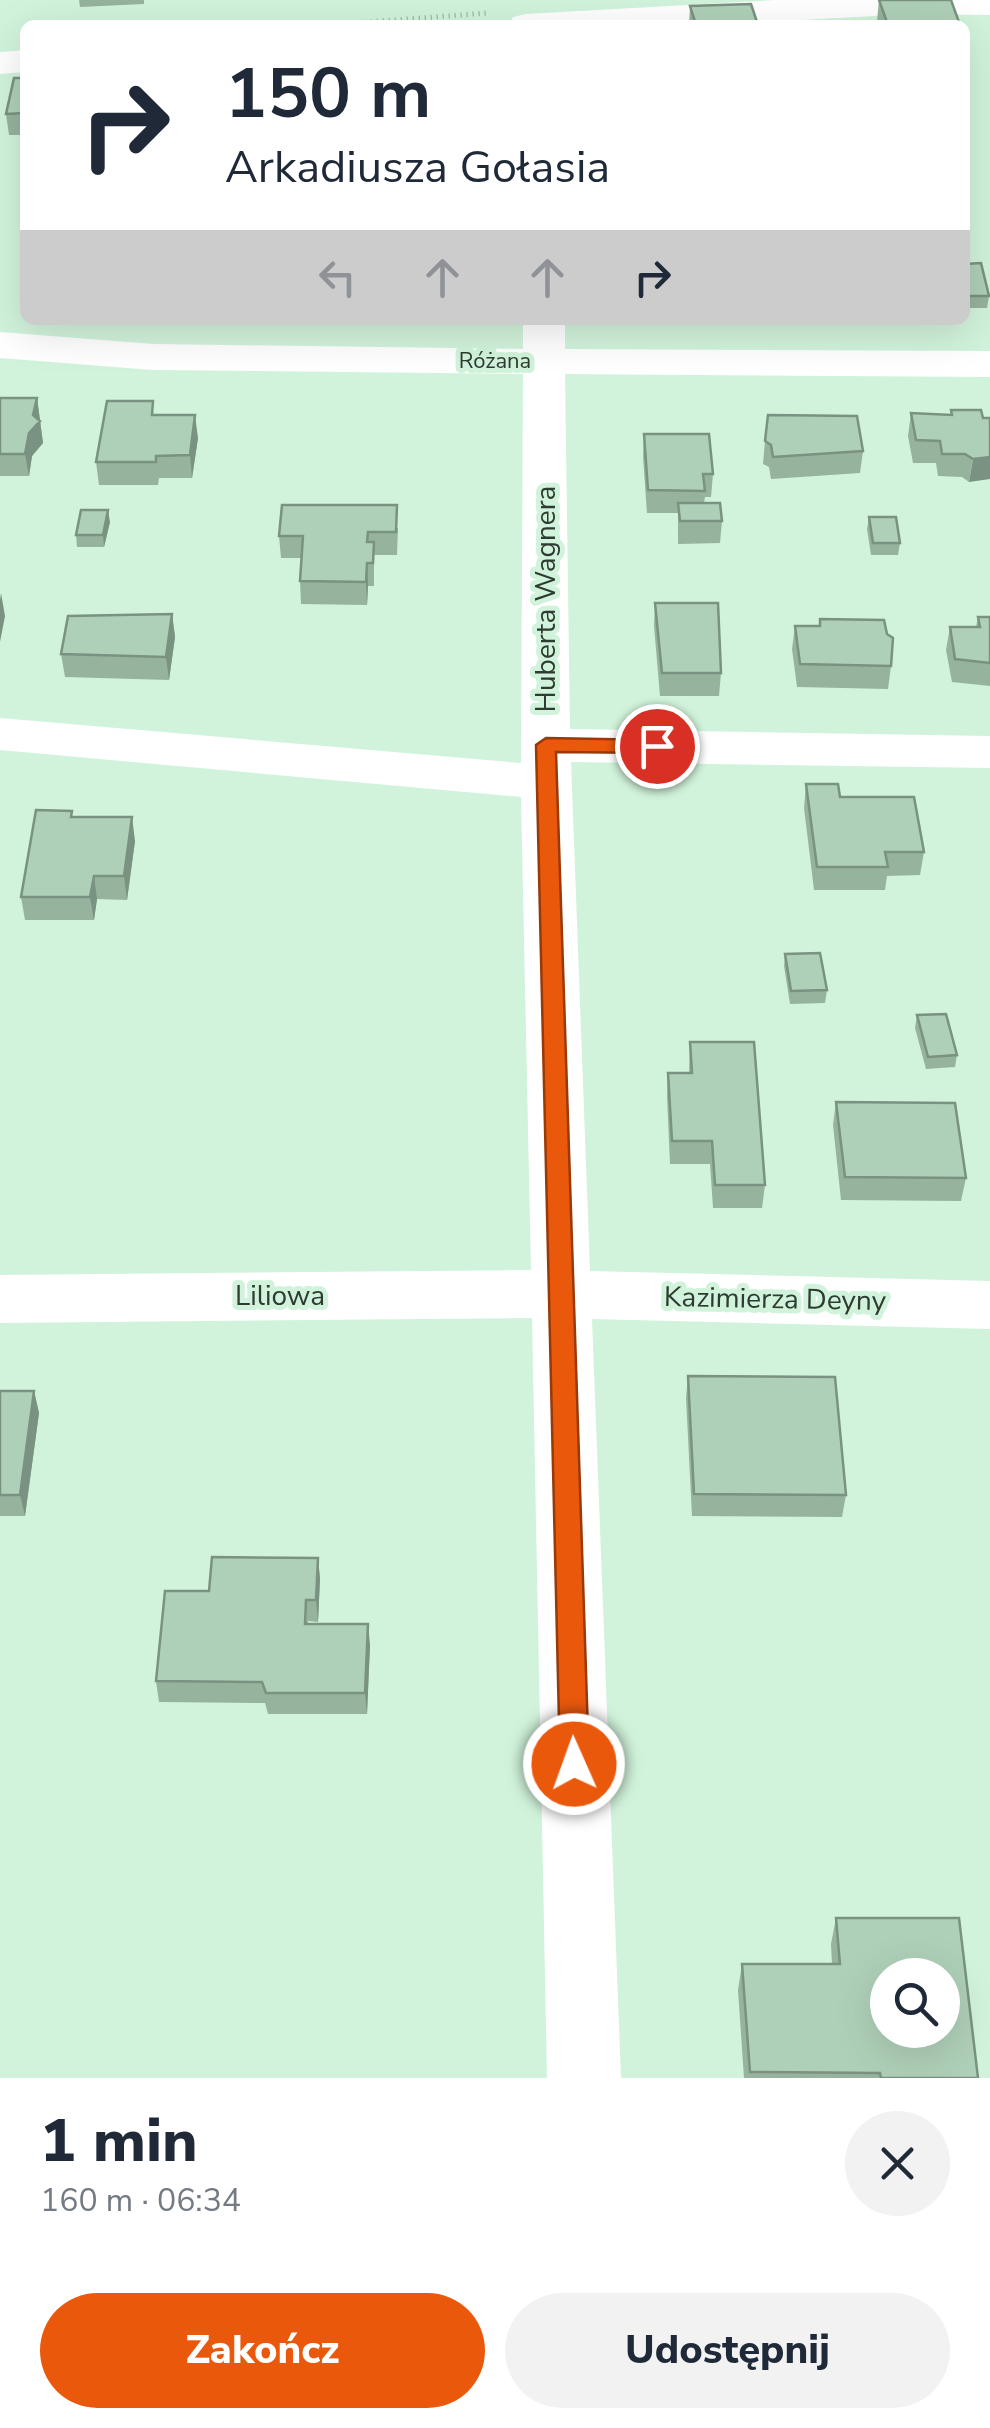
<!DOCTYPE html>
<html lang="pl">
<head>
<meta charset="utf-8">
<style>
	:root { --surface:#fff; --page:#f2f2f3; --text:#1f2937; --muted:#747a83; --accent:#ea580c }
	body { margin:0; font-family:"Nunito Sans",sans-serif; background:var(--page); color:var(--text); height:100vh; display:flex; flex-direction:column; font-size:38px; white-space:nowrap }
	* { box-sizing:border-box; margin:0 }
	p { font-size:32px; color:var(--muted) }
	.icon { flex:none; width:55px; height:55px; fill:none; stroke:currentColor; stroke-width:2; stroke-linecap:round; stroke-linejoin:round }
	.map { position:relative; height:2078px; overflow:hidden }
	.details { display:flex; flex-direction:column; background:var(--surface); flex:1 }
	.details>* { flex:none }
	.guide { position:absolute; left:20px; top:20px; width:950px; height:305px; border-radius:15px; box-shadow:0 10px 40px #0002; background:#fff; color:var(--text); overflow:hidden }
	.buttons { position:absolute; left:870px; top:1958px; display:grid; gap:20px }
	.buttons a { display:grid; place-items:center; width:90px; height:90px; border-radius:50%; background:var(--surface); box-shadow:0 10px 40px #0002; font-size:50px }
	.pin { position:absolute; display:grid; place-items:center; width:85px; height:85px; color:#fff; margin:-42px; border:5px solid #fff; border-radius:50%; box-shadow:0 2px 10px #0007 }
	.me { position:absolute; width:110px; margin:-55px; rotate:358deg; stroke-linejoin:round; filter:drop-shadow(0 0 8px #0008) }
	.turn { display:flex; align-items:center; gap:35px; height:210px; padding:0 40px; font-size:45px }
	.turn .icon { width:130px; height:130px; stroke-width:2.5 }
	.turn b { display:block; font-size:70px; line-height:85px }
	.lanes { display:flex; align-items:center; height:95px; padding:0 40px; background:#0003; justify-content:center; gap:50px; direction:ltr }
	.lanes .off { opacity:.35 }
	.round { display:grid; place-items:center; flex:none; width:105px; height:105px; border-radius:52px; background:var(--page) }
	.overview { display:flex; align-items:center; justify-content:space-between; height:170px; padding:0 40px }
	h1 { font-size:60px; font-weight:800; line-height:75px }
	.primary-button { display:flex; gap:20px; margin-top:auto; padding:20px 40px }
	.primary-button a { flex:1; height:115px; border-radius:60px; background:var(--accent); color:#fff; font-size:40px; font-weight:800; line-height:115px; text-align:center }
	.primary-button a+a { background:var(--page); color:var(--text) }
	.map>svg:first-child { display:block }
</style>
</head>
<body>
<div class="map">
<svg width="990" height="2078" viewBox="0 0 990 2078">
	<rect width="100%" height="100%" fill="#d1f3db"/>
	<g fill="none" stroke-linecap="round" stroke-linejoin="round">
		<!-- path -->
		<path stroke="#91aa98" stroke-width="5" stroke-dasharray="1 5" stroke-linecap="butt" d="M329,25l158,-12"/>
		<!-- minor -->
		<path fill="#fff" fill-rule="evenodd" d="M776,0h214v15l-80,-1 -197,11h-205l5,-8 13,-3z
			M25,50v22l-25,2v-22z
			M523,320h42v29l425,2v26l-425,-3 5,355 420,7v32l-419,-6 19,509 400,10v48l-398,-10 29,759h-74l-15,-760 -532,5v-48l531,-5 -10,-473 -521,-47v-32l521,45 2,-389 -370,-4 -153,-12v-26l153,12 370,5z"/>
	</g>
	<!-- wall -->
	<path fill="#96b39e" d="M79,0h65v4l-64,3z
		M879,0l81,25h-82l-1,-4z
		M690,6l68,19h-69z
		M25,78v57h-16l-3,-21z
		M965,264l24,32 -2,12h-22z
		M0,398h37l6,45 -11,13 -3,20h-29z
		M951,410h30l-12,72 -7,-5 -24,-1 -2,-13h-23l-5,-27 3,-23 40,2z
		M154,415l44,23 -6,40h-33l-1,7h-59l-3,-23z
		M644,434l69,40 -2,23h-6l-1,6 18,18 -2,22 -42,1v-31h-31l-4,-56z
		M765,441l98,10 -3,22 -89,6 -2,-12 -6,-3z
		M869,517l31,26 -2,12h-27l-4,-26z
		M110,522l-6,25h-27l-1,-12z
		M398,528l-1,27h-23v31h-6l-1,19 -66,-1 -1,-23 1,-23h-20l-2,-22z
		M655,603l66,70 -2,23h-59l-6,-70z
		M172,614l3,23 -6,43 -104,-3 -4,-23z
		M978,617h12v69l-38,-4 -6,-32 4,-23h26z
		M820,619l71,47 -3,23 -91,-2 -5,-38 3,-23h24z
		M806,784l34,13 84,55 -4,23 -33,1 -2,14h-71l-10,-82z
		M73,817l62,24 -8,59 -30,-1 -3,21h-69l-4,-23z
		M785,954l42,36 -2,13 -35,1 -6,-38z
		M917,1015l40,40 -2,12 -29,2 -11,-41z
		M690,1042l75,143 -3,23h-49l-3,-44h-40l-3,-68 1,-23h21z
		M836,1102l130,76 -5,23 -120,-1 -8,-75z
		M688,1376l158,119 -4,22 -150,-1 -6,-118z
		M0,1391h34l5,22 -14,103h-25z
		M318,1558l2,21 -2,43 -10,-1v3l62,21 -3,69h-99l-3,-11 -106,-1 -3,-21 53,-90z
		M836,1918l142,160h-234l-6,-88 4,-26h90l-1,-20z"/>
	<!-- shaded-wall -->
	<path fill="#7a9281" d="M37,398l6,45 -11,13 -3,20 -4,-22z
		M195,415l3,23 -6,40 -2,-23z
		M990,457v22l-21,3 4,-23z
		M108,510l2,12 -6,25 -1,-12z
		M367,563l1,23 -1,19 -1,-23z
		M1,593l4,23 -5,26v-42z
		M172,614l3,23 -6,43 -3,-23z
		M132,817l3,24 -8,59 -3,-24z
		M94,876l3,23 -3,21 -4,-23z
		M34,1391l5,22 -14,103 -5,-21z
		M318,1558l2,21 -2,43 -2,-22z
		M368,1624l2,21 -3,69 -2,-21z"/>
	<!-- building -->
	<path fill="#afd0b8" stroke="#7a9281" stroke-width="2.5" fill-rule="evenodd" d="M879,0h72l9,25h-72z
		M751,4l7,21h-62l-6,-19z
		M14,78h11v35l-19,1z
		M981,263l8,33h-24v-32z
		M0,398h37l-4,17 7,6 -11,12 -4,21h-25z
		M107,401h46l-1,14h43l-5,40 -34,1v6h-60z
		M951,410h30l2,8h7v39l-17,2 -8,-5h-23l-2,-13 -24,-1 -5,-27 41,2z
		M768,415l89,1 6,35 -90,6 -2,-12 -6,-4z
		M644,434h65l4,40h-10l2,17 -57,-1z
		M678,503h42l2,18h-42z
		M282,505h115l-1,27h-28l-1,10h7l-1,21h-6l-1,19 -66,-1 3,-45h-24z
		M81,510h27l-5,25h-27z
		M869,517h27l4,26h-27z
		M655,603h63l3,70h-59z
		M172,614l-6,43 -105,-3 7,-38z
		M978,617h12v46l-35,-4 -5,-32h30z
		M820,619l64,1 3,14 6,4 -2,28 -91,-2 -5,-38h25z
		M806,784h32l2,13h74l10,55h-39l3,15h-71z
		M36,810l36,1 -1,6h61l-8,59h-30l-4,21h-69z
		M820,953l7,37 -36,1 -6,-37z
		M946,1014l11,41 -29,2 -11,-42z
		M690,1042h64l11,143h-50l-3,-44h-40l-4,-68h24z
		M836,1102l119,1 11,75 -121,-1z
		M688,1376l147,1 11,118 -152,-1z
		M0,1391h34l-14,104h-20z
		M212,1557l106,1 -2,42h-10l-1,24h63l-3,69h-99l-4,-11 -106,-1 9,-90h44z
		M836,1918h123l19,160h-97l-1,-5 -130,-1 -8,-108h98zM888,1975h54v55h-54z"/>
	<!-- route -->
	<path fill="#ea580c" stroke="#983908" stroke-width="2.5" d="M546,738l111,2 10,6 -10,7 -101,-1 33,1012 -4,9 -11,4 -10,-4 -4,-9 -24,-1019z"/>
	<g text-anchor="middle" dominant-baseline="central" stroke-width="10" stroke-linejoin="round" paint-order="stroke">
		<!-- far-street labels -->
		<g font-size="22" fill="#2e3b32" stroke="#d1f3db">
			<text x="495" y="361">Różana</text>
		</g>
		<!-- street labels -->
		<g font-size="28" fill="#2e3b32" stroke="#d1f3db">
			<text transform="translate(546 599) rotate(-90)">Huberta Wagnera</text>
			<text x="280" y="1296">Liliowa</text>
			<text transform="translate(775 1299) rotate(1)">Kazimierza Deyny</text>
		</g>
	</g>
</svg>
<div class="buttons">
<a><svg class="icon" aria-label="search" viewBox="0 0 24 24"><circle cx="10" cy="10" r="6"/><path d="M15 15l6 6"/></svg></a>
</div>
<div class="pin" style="left:657px;top:746px;background:#d93025"><svg class="icon" aria-label="arrive" viewBox="0 0 24 24"><path d="M6 21V4h12l-3 4 3 4H6"/></svg></div>
<svg class="me" style="left:574px;top:1764px" viewBox="-20 -20 40 40"><circle r="17" fill="#ea580c" stroke="#fff" stroke-width="3"/><path d="M0-11L8 9 0 5-8 9z" fill="#fff"/></svg>
<div class="guide">
<div class="turn"><svg class="icon" aria-label="right" viewBox="0 0 24 24"><path d="M7 20v-9h11M14 6l5 5-5 5"/></svg><div><b>150 m</b>Arkadiusza Gołasia</div></div>
<div class="lanes"><svg class="icon off" aria-label="left" viewBox="0 0 24 24"><path d="M17 20v-9H6M10 6l-5 5 5 5"/></svg><svg class="icon off" aria-label="ahead" viewBox="0 0 24 24"><path d="M12 20V5M6 11l6-6 6 6"/></svg><svg class="icon off" aria-label="ahead" viewBox="0 0 24 24"><path d="M12 20V5M6 11l6-6 6 6"/></svg><svg class="icon" aria-label="right" viewBox="0 0 24 24"><path d="M7 20v-9h11M14 6l5 5-5 5"/></svg></div>
</div>
</div>
<section class="details">
<div class="overview"><div><h1>1 min</h1><p>160 m · 06:34</p></div><a class="round"><svg class="icon" aria-label="close" viewBox="0 0 24 24"><path d="M6 6l12 12M18 6L6 18"/></svg></a></div>
<div class="primary-button"><a>Zakończ</a><a>Udostępnij</a></div>
</section>
</body>
</html>
